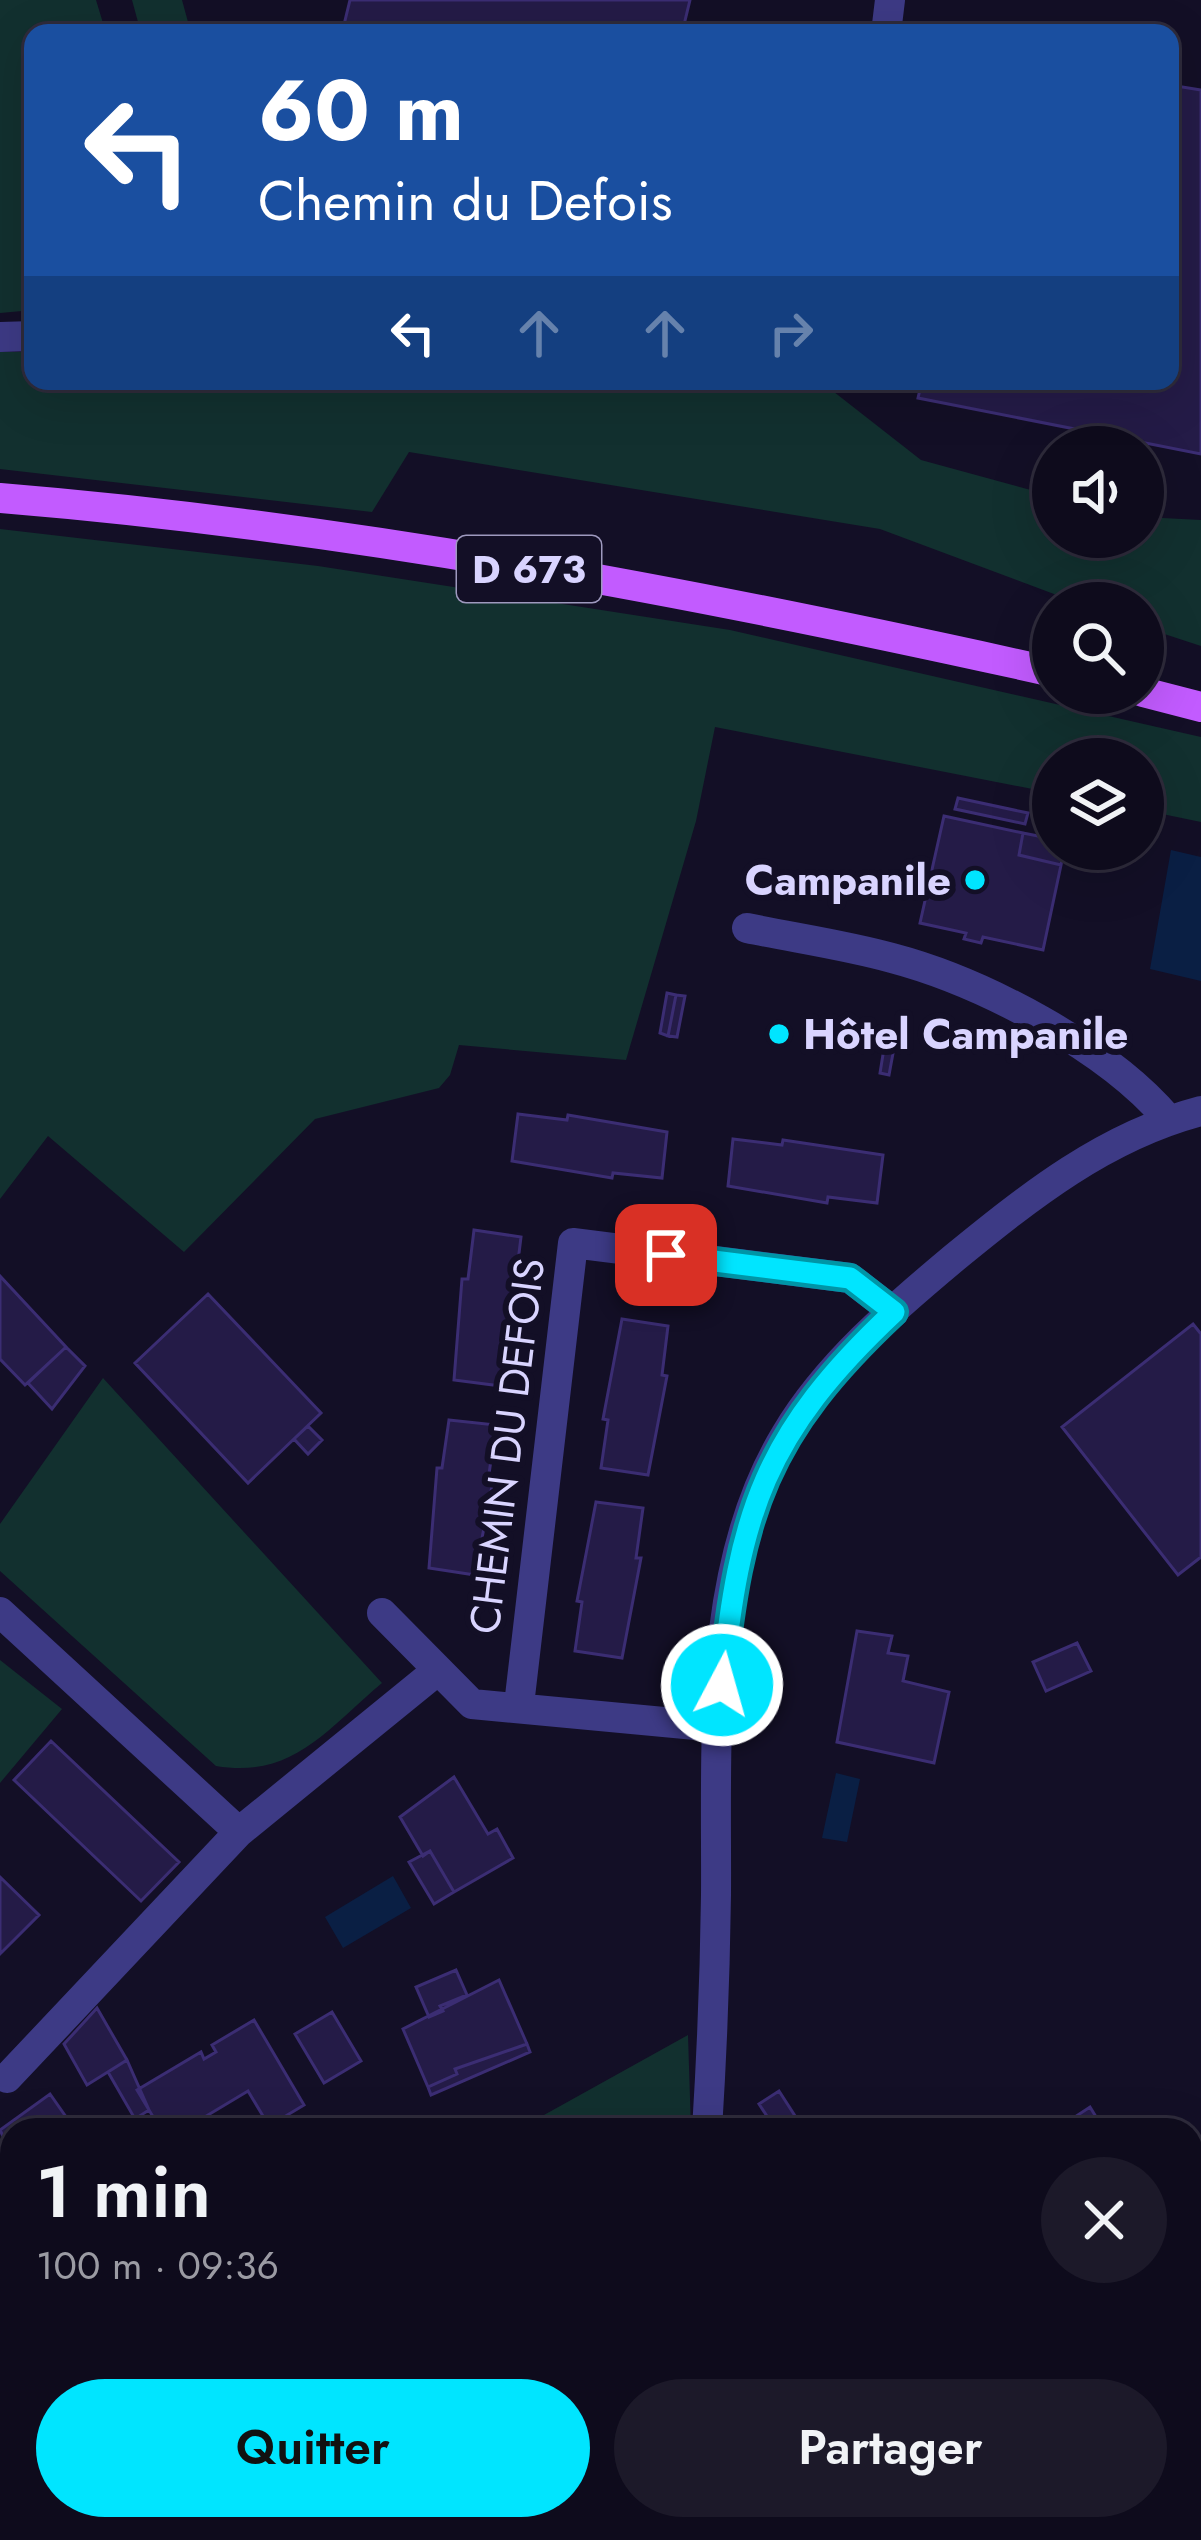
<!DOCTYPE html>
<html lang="fr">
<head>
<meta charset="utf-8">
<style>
	:root { --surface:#0e0b1c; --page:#1c1929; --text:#f1f3f6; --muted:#9b9ba3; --line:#2e2b3b; --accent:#00e5ff }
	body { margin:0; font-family:Jost,sans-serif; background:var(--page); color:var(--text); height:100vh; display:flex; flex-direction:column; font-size:45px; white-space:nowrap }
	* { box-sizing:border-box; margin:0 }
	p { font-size:39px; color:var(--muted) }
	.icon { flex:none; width:66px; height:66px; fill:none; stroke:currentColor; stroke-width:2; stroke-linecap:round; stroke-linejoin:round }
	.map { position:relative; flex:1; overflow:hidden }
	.panel { position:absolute; left:0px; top:2118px; width:1203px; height:423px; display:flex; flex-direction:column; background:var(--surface); border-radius:36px 36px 0 0; box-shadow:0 12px 48px #0002,0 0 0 3px var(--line) }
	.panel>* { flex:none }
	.hud { position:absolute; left:24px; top:24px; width:1155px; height:366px; border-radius:24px; box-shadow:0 12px 48px #0002,0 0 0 3px var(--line); background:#1a4fa0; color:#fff; overflow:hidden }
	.controls { position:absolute; left:1032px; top:426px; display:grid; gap:24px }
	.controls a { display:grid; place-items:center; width:132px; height:132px; border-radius:50%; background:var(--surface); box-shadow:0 12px 48px #0002,0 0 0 3px var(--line); font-size:60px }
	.pin { position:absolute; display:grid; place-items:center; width:102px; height:102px; color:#fff; margin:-51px; border-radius:24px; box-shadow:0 6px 18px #0006 }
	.me { position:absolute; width:132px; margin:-66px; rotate:6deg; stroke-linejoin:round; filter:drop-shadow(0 0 9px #0008) }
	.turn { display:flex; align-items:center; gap:42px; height:252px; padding:0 36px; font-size:54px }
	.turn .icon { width:156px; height:156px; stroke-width:2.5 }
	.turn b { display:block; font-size:84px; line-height:102px }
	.lanes { display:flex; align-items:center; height:114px; padding:0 36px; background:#0003; justify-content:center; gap:60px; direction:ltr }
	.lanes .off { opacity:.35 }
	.round { display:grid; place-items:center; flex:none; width:126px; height:126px; border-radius:63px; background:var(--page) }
	.summary { display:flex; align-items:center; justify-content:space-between; height:204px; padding:0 36px }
	h1 { font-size:72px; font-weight:600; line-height:90px }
	.action { display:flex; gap:24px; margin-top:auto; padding:24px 36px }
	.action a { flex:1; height:138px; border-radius:72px; background:var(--accent); color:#111; font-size:48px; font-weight:600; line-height:138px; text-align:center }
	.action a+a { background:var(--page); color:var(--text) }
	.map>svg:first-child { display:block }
</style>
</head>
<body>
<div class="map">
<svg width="1201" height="2540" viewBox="0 0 1201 2540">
	<rect width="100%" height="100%" fill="#130f26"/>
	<!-- green -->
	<path fill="#12302f" d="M0,0h96l10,33h-73v277l-33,3z
		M132,0h50l9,33h-50z
		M0,352h33v29h787l101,79 132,36v41h90v-20l58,3v126l-58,-19v-24h-65l-198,-74 -471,-77 -37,60 -372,-43z
		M0,529l318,37 412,64 471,107v85l-58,-12v-51h-90v34l-338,-66 -19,94 -70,239 -167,-15 -9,30 -11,13 -124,31 -131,133 -136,-116 -48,63z
		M103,1378l279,305c-55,46 -89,96 -166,83l-216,-195v-47z
		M0,1660l62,49 -62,74z
		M688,2035l3,95h-174z
		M46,2529h508l-23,11h-480z"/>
	<!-- water -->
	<path fill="#0a1f44" d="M1171,850l30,7v124l-51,-12z
		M836,1773l24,6 -13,63 -25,-4z
		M393,1876l18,32 -68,40 -18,-31z"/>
	<!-- building -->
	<path fill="#241b47" stroke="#3b2d73" stroke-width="3" d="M350,0h340l-8,33h-340z
		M1170,85l31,5v364l-283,-56 4,-17h141l38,8 2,-8h67z
		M958,798l70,15 -3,11 -70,-15z
		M944,816l79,17 -4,22 42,10 -18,85 -60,-13 -2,6 -17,-4 2,-6 -46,-10z
		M1023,833l30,6v10h11l-3,16 -42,-10z
		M667,993l9,2 -8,41 -8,-3z
		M676,995l9,1 -8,41 -9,-1z
		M886,1036l10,1 -7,38 -9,-2z
		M518,1114l49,6 1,-5 99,17 -5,46 -49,-5 -1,5 -100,-17z
		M733,1139l49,6 1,-5 100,15 -6,48 -49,-6 -1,6 -99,-17z
		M474,1230l47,7 -6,49 5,1 -19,99 -47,-6 8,-101h6z
		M0,1276l66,71 -41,38 -25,-26z
		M208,1294l113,119 -73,70 -113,-120z
		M622,1319l46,7 -6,49 5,1 -19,99 -47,-7 7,-48 -5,-1z
		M1193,1324l8,10v223l-23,18 -116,-148z
		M66,1347l19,19 -33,43 -24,-26z
		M449,1420l47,5 -7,49 5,1 -19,100 -46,-7 8,-100h5z
		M308,1426l14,14 -14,14 -14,-15z
		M596,1502l47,6 -7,50h5l-19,100 -47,-7 7,-49 -5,-1z
		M857,1631l35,5 -4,17 20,3 -5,25 46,11 -15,71 -97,-21z
		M1077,1643l14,28 -45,20 -13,-29z
		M51,1741l128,121 -38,39 -127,-121z
		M454,1777l34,57 9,-5 16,29 -59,34 -24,-41 -7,5 -23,-39z
		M430,1851l24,41 -20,12 -25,-42z
		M0,1877l39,38 -39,39z
		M456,1970l11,25 -27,11 3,5 -14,6 -13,-30z
		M499,1980l28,64 -72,25 2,5 -29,13 -25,-58z
		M97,2008l30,52 -40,25 -23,-41z
		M332,2012l29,49 -37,22 -29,-49z
		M254,2020l50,85 -35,21 -21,-35 -45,27 7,12h-49l-24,-40 64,-38 3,7 12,-7 -4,-7z
		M527,2044l3,8 -99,43 -3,-8 29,-13 -2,-5z
		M127,2060l22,50 -14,9 -27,-47z
		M779,2091l18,28 -21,11 -17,-26z
		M50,2094l21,30 -7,6h-52v25l-12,-25z
		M1090,2107l14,23h-49z
		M1191,2211l10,15v53l-10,-15z
		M843,2529h123l-17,11h-99z"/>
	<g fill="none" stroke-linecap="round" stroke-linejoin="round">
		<!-- minor -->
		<path stroke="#3d3a85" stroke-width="30" d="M886,33l4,-33
			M0,337l33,-1
			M747,928c48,10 98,17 145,30 91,24 216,90 276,161
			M0,1612l239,220
			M382,1613l90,91 245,23
			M519,1705l54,-462 277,35 44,34
			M7,2078l232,-246 199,-162
			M707,2130c5,-79 8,-157 9,-235 1,-150 -11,-328 70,-461 41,-69 107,-125 168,-176 76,-62 151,-122 247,-147
			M1191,2468l10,-7
			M676,2529l1,11
			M1080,2540l17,-11"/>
		<!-- major -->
		<path stroke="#c25bff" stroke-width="30" d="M0,498c354,29 707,97 1053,174
			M1143,692l58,15"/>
	</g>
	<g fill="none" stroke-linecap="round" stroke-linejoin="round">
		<defs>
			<path id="route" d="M666,1255l184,23 44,34c-129,121 -155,200 -172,373"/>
		</defs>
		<!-- route casing -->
		<use href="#route" stroke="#0095a6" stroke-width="30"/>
		<!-- route -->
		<use href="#route" stroke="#00e5ff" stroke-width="21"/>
	</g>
	<!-- markers -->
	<g fill="#00e5ff" stroke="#130f26" stroke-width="4.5">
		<circle cx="975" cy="880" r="12"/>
		<circle cx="779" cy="1034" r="12"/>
	</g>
	<g text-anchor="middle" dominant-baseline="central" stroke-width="12" stroke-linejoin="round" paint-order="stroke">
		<!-- shield labels -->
		<rect fill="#130f26" stroke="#9e99be" stroke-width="3" x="457" y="536" width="144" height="66" rx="9"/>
		<g font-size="39" font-weight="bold" fill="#d9d4ff">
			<text x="529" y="569">D 673</text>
		</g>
		<!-- poi labels -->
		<g font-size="42" font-weight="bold" fill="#d9d4ff" stroke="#130f26" text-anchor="end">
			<text x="951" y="880">Campanile</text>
			<text x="803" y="1034" text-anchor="start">Hôtel Campanile</text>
		</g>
		<!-- street labels -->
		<g font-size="42" fill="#d9d4ff" stroke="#130f26">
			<text transform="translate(507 1446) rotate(-83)">CHEMIN DU DEFOIS</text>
		</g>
	</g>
</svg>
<div class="controls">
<a><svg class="icon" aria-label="sound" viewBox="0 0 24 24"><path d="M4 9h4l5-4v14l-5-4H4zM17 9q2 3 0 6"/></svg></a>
<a><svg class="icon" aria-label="search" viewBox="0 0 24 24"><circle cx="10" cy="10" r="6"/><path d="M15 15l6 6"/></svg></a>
<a><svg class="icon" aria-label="layers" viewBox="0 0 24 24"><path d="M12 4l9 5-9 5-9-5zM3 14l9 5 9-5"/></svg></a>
</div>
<div class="pin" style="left:666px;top:1255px;background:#d93025"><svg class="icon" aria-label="arrive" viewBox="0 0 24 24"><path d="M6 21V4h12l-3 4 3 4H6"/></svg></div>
<svg class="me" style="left:722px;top:1685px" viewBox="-20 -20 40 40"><circle r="17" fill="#00e5ff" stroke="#fff" stroke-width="3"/><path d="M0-11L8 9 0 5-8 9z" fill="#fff"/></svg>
<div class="hud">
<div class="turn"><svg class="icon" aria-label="left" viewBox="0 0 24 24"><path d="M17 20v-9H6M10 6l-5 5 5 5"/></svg><div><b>60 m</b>Chemin du Defois</div></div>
<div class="lanes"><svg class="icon" aria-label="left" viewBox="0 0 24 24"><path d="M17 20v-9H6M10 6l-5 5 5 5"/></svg><svg class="icon off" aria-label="ahead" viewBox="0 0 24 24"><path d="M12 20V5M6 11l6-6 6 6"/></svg><svg class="icon off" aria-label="ahead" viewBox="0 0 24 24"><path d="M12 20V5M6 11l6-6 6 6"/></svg><svg class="icon off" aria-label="right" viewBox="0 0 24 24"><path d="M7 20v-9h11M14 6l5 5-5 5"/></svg></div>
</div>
<section class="panel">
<div class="summary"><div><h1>1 min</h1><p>100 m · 09:36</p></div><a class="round"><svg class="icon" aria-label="close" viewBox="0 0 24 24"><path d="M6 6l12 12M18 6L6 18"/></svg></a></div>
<div class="action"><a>Quitter</a><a>Partager</a></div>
</section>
</div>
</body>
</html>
